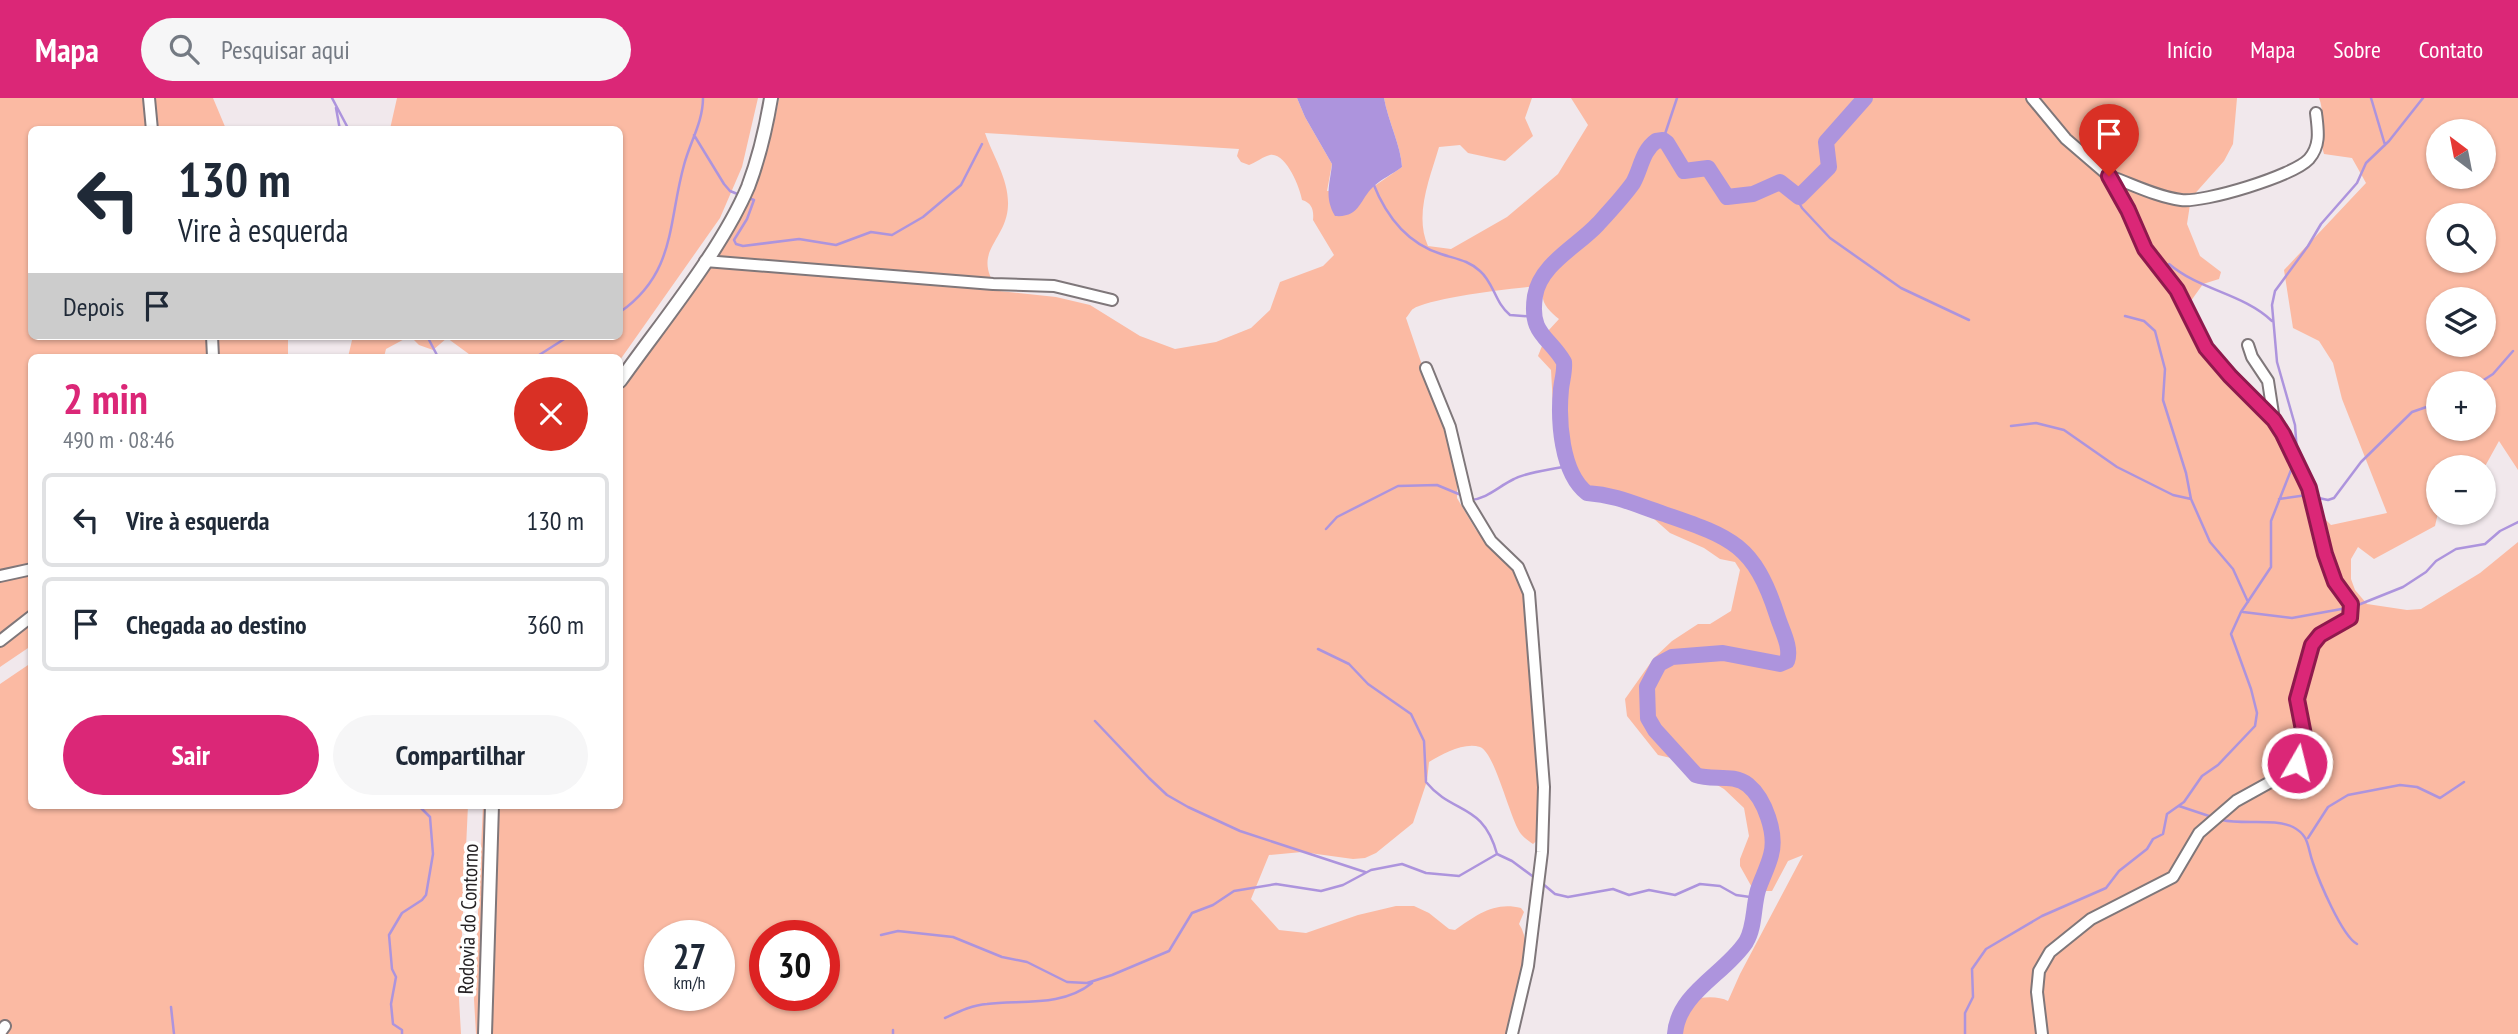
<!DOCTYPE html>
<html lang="pt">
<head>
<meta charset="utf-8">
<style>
	:root { --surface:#fff; --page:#f6f6f7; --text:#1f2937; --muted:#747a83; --line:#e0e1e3; --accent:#db2777 }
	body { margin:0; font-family:"PT Sans Narrow",sans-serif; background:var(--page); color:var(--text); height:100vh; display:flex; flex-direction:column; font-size:26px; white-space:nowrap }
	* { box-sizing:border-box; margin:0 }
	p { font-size:23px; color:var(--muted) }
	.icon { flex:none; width:38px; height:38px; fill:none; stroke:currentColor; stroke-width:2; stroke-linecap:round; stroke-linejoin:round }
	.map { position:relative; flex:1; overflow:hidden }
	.drawer { position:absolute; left:28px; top:256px; width:595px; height:455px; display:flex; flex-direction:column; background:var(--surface); border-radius:10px; box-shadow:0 2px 5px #0004 }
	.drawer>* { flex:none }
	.top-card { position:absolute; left:28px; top:28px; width:595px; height:214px; border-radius:10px; box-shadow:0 2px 5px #0004; background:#fff; color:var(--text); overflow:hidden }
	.needle { width:46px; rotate:328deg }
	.buttons { position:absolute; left:2426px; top:21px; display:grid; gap:14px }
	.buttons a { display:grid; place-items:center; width:70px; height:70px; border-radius:50%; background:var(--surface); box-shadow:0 2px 5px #0004; font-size:35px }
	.speed { position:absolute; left:644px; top:822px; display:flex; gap:14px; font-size:35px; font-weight:700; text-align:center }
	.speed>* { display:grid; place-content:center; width:91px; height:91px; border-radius:50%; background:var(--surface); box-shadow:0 2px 5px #0004; line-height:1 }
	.speed small { font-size:18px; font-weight:400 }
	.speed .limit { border:10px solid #d22; background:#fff; color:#111 }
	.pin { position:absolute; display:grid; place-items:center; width:60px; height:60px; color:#fff; margin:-72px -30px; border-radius:50% 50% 50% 0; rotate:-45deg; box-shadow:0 0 7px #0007 }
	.pin .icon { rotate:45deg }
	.me { position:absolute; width:77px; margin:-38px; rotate:8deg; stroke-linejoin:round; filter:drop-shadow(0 0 5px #0008) }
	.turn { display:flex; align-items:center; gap:24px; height:147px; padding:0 35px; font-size:32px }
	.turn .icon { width:91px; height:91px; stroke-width:2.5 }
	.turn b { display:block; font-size:49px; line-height:60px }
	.then { display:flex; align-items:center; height:66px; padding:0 35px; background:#0003; gap:14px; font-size:26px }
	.round { display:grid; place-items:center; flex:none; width:74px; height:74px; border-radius:37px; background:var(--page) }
	.headline { display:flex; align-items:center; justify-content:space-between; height:119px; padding:0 35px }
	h1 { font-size:42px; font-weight:800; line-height:52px; color:var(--accent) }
	.primary-button { display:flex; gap:14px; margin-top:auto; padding:14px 35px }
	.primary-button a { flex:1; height:80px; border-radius:42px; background:var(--accent); color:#fff; font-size:28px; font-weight:800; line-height:80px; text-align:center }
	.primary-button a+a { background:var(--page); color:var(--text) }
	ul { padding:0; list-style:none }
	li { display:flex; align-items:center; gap:21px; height:94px; margin:0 14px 10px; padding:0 21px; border:4px solid var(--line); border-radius:10px }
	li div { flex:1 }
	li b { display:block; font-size:26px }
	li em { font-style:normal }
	header { display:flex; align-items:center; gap:42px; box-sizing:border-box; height:98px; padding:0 35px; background:var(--accent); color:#fff }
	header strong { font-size:33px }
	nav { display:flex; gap:38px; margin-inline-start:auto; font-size:24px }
	.search { width:490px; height:63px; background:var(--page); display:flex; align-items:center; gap:18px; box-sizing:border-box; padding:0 24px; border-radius:38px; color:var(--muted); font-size:26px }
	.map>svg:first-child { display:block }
</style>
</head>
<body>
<header>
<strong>Mapa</strong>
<div class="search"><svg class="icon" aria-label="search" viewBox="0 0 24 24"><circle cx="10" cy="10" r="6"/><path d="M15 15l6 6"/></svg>Pesquisar aqui</div>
<nav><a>Início</a><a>Mapa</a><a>Sobre</a><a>Contato</a></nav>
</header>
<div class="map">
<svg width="2518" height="936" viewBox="0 0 2518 936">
	<rect width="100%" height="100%" fill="#f1e8ec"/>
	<!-- green -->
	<path fill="#fbbaa3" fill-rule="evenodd" d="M0,0h213l13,31 -194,1v206h256v21h-256l-1,289 -31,21z
		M397,0h361l-16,69 -22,51 -100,142v-3h-147l-26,-19 -14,12 -14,-5 -9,-9 -24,13 -2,8h-36l5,-21h267v-206l-230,-1z
		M779,0h518l8,19 27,47 -5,27 46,-4 29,-20c-1,-21 -14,-46 -18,-69h148l-7,20 8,18 -28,25 -37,-8 -8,-8 -21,2c-9,31 -25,68 -11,99l23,3 56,-32 51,-43 30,-49 -17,-27h666l-4,46 -9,17 -33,37 -4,26 13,32 21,16 -2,7 -16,5 -15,21 14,30 56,65 60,112 13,13 56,-12 -45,-114 -9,-36 -14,-22 -26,-13 -9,-58 82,-87 -14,-25 -28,-4c-6,-18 2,-39 -5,-56h199v372l-19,-29 -16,29v-3h-45v46l-3,13 -61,33 -16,-12 -7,12v20l4,11 12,14 40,6 14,-1 59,-36 38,-31v492h-841l-1,-24c10,-13 39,-16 52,-9l12,-27 63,-119 -15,6 -16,30h-18l-14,-25v-7l9,-23 -5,-28 -20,-19 -53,-31 -13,-3 -31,-39 -2,-17 29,-41 18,-17 26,-17h12l21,-13 9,-41 -5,-8 -15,-3 -16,-11 -34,-15 -33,-29 -49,-19 -15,-20 -14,-8 -4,-14 -4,-73 -13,-14 10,-25 11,-12c-11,-9 -21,-18 -14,-33 -21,0 -117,12 -132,23 -1,0 -6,8 -7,9l16,47 15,25 20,76v32l19,32 40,41 16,37 9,229 -8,7c-4,-3 -9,-6 -12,-10 -11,-14 -26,-82 -41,-87 -16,-5 -37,7 -51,15l-2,19 -14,42 -37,30 -11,5 -12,1 -51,-7 -33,3 -18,44 28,31 27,3 52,-18 38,-9h18l15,7 20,16 6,1c21,-15 40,-29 66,-22l3,4 -5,12c18,27 -2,79 -9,110h-1034l-2,-35 9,-194h137v-412l104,-148c26,-46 46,-94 55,-147zM2438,33h45v46h-45zM985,35l254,16 -2,7 4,6 8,3c6,-2 15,-9 21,-10 16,-3 30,33 32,45 10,3 12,10 11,20l21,35 -11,11 -43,16 -10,28 -19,18 -35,14 -41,7 -35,-13 -50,-31 -34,-8 -57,-6c-30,-40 8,-49 9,-86 1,-25 -15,-49 -23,-72zM2438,117h45v46h-45zM2438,201h45v46h-45zM2438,285h45v46h-45zM660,838h59v60h-59zM765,838h59v60h-59z
		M31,565l1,142h436l-9,194 2,35h-461v-350z"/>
	<!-- water -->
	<path fill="#ad94dd" d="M1297,0h87c4,23 17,48 18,69 -9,7 -21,12 -29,20 -13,12 -13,31 -38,29 -11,-19 -5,-32 -3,-52l-27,-47z"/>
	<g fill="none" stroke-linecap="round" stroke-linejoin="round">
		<!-- stream -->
		<path stroke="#ad94dd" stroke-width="2.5" d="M332,0l17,32
			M2371,0l14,47
			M336,10l4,22
			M694,37l30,49 6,7 10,4
			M1663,42l14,-42
			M1373,85c13,33 33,60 68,71 15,5 27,6 39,17 14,12 15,32 30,44l26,2
			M746,99l8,3 -7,19 -13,21 2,4 7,2 56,-7 37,6 35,-13 21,3 31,-18 38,-32 21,-41
			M1796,99l6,11 28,30 71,50 68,32
			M2169,166c32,27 73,29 103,57
			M620,214c56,-39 48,-90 64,-147 6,-23 19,-43 19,-67
			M2125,218l19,5 11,10 10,38 -2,31 23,73 5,26 19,43 23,27 15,33
			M427,238l11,21
			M536,259l33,-21
			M2479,285l14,-9 20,-23
			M2011,328l25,-3 28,7 53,37 56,28 18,4
			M2297,354l-2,-27 -18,-63 -5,-57 3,-14 33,-45 13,-22 36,-41 9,-20 23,-22 34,-43
			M2314,399l14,3 6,-2 27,-36 51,-50 26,-9
			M2279,401l28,-4
			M1470,402c17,-1 29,-14 44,-21 16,-8 36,-9 53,-13
			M1326,431l11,-12 61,-31 39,-1 24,10
			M2353,509l50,-20 23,-15 10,-11 20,-12 29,-5 15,-13 18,-9
			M2243,514l49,6 55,-10
			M1318,551l31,15 19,20 43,30 13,27 2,41c27,33 57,20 71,72
			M1095,623l54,57 18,17 21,12 52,24 125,41
			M2179,708l33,11
			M2222,722c21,5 53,-2 71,7 17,9 14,20 20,36 6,18 29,73 44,81
			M2308,740l20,-31 20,-12 52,-10 17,2 23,11 24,-16
			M1497,756l15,7 23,17
			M1543,786l12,10 13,3 45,-8 16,6 20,-5 26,5 25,-11 20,2 16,9 21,3
			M881,837l17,-4 55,6 49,20 25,5 40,20 20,1 25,-8 57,-24 23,-38 21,-8 21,-14 42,-7 45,7 22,-6 28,-15 31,-6 24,9 33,3 38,-22
			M171,909l3,27
			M945,920c13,-6 27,-13 42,-14 35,-4 75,3 105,-21
			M893,932v4
			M402,936v-4l-9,-6 -2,-20 5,-27 -4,-8 -3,-34 13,-22 20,-13 4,-5 7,-41 -3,-37 -12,-12
			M1965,936v-21l8,-16 -1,-28 14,-20 56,-33 64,-28 13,-17 28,-22 6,-10 10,-5 4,-20 17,-12 18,-26 16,-11 37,-39 2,-13 -6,-24 -20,-55 10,-22 30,-45v-46l22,-56"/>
		<!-- river -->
		<path stroke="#ad94dd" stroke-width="16" d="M1675,936c3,-41 50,-60 71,-92 9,-15 7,-35 12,-52 4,-12 10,-23 13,-35 6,-21 -6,-56 -23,-70 -15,-12 -36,-4 -52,-10l-41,-45 -7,-12 -1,-31 12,-23 13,-7 51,-4 57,11 7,-3c5,-14 -6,-32 -10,-46 -23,-71 -46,-78 -113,-101 -28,-9 -47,-19 -77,-21 -26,-20 -29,-73 -26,-104 1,-9 4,-18 3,-27 -15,-26 -35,-27 -29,-66 5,-32 43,-50 63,-72 11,-12 25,-27 35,-41 8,-14 9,-32 23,-42l7,-1 4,3 17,28 24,-3 19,29 26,-3 27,-12 19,15 30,-30 -3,-25 39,-44"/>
		<defs>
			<path id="minor" d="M149,0l3,32
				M2032,0l34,41 43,37 19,34 17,39 32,41 29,58 68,72 9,14 26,54 16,66 10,28 16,22 -1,14 -30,17 -8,9 -15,55 7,36 -10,34 -58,32 -37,32 -26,44 -82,42 -41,33 -11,19 -2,21 5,42
				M2109,78c23,8 48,21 72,24 23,3 112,-24 128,-41 12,-14 9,-29 7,-46
				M705,163l288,23 61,2 58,14
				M212,238l1,21
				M2248,247l4,12 16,24 6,39
				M1426,270l24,59 18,76 23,38 27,26 11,26 15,194 -2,65 -14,114 -16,68
				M0,478l32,-7
				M0,543l32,-25
				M0,935l5,-7"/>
			<path id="major" d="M620,283c41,-58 101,-130 128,-194 11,-29 18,-59 23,-89
				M485,936l7,-229"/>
		</defs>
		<!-- minor casing -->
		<use href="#minor" stroke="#7f777a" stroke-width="14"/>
		<!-- major casing -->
		<use href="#major" stroke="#7f777a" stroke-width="16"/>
		<!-- minor -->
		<use href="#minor" stroke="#fff" stroke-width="10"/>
		<!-- major -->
		<use href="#major" stroke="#fff" stroke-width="12"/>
	</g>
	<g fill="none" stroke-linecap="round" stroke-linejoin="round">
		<defs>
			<path id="route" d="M2109,78l19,34 17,39 32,41 29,58 24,28 44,44 9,14 26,54 16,66 10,28 16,22 -1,14 -30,17 -8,10 -15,54 7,36 -7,28"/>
		</defs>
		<!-- route casing -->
		<use href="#route" stroke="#8e194d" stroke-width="18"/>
		<!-- route -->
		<use href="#route" stroke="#db2777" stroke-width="12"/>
	</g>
	<g text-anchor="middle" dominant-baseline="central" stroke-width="7" stroke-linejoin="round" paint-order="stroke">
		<!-- street labels -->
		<g font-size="21" fill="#252123" stroke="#fff">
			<text transform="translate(468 821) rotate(-88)">Rodovia do Contorno</text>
		</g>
	</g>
</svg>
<div class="buttons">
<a><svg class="needle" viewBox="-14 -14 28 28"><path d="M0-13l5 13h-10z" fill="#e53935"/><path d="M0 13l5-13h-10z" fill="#747a83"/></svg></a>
<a><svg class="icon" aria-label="search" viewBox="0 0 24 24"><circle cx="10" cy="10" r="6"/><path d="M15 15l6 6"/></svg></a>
<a><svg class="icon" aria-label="layers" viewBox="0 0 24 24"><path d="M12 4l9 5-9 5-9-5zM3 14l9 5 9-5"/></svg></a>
<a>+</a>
<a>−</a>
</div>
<div class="speed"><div>27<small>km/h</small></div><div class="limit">30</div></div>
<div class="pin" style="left:2109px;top:78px;background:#d93025"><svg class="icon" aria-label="arrive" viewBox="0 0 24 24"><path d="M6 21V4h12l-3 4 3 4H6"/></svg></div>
<svg class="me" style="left:2297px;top:665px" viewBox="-20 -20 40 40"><circle r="17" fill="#db2777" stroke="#fff" stroke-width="3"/><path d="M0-11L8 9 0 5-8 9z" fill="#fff"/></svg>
<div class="top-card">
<div class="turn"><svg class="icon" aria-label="left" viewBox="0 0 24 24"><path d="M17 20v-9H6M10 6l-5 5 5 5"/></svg><div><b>130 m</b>Vire à esquerda</div></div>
<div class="then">Depois<svg class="icon" aria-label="arrive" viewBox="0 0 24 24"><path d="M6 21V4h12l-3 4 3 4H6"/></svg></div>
</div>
<section class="drawer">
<div class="headline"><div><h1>2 min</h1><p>490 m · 08:46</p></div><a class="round" style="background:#d93025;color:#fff"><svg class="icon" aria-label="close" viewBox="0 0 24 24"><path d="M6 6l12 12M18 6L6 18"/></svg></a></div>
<ul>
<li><svg class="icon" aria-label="left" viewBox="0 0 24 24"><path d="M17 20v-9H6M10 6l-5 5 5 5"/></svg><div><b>Vire à esquerda</b></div><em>130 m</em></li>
<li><svg class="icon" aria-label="arrive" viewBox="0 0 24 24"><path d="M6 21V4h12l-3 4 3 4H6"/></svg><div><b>Chegada ao destino</b></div><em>360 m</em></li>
</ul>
<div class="primary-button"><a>Sair</a><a>Compartilhar</a></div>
</section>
</div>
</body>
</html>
